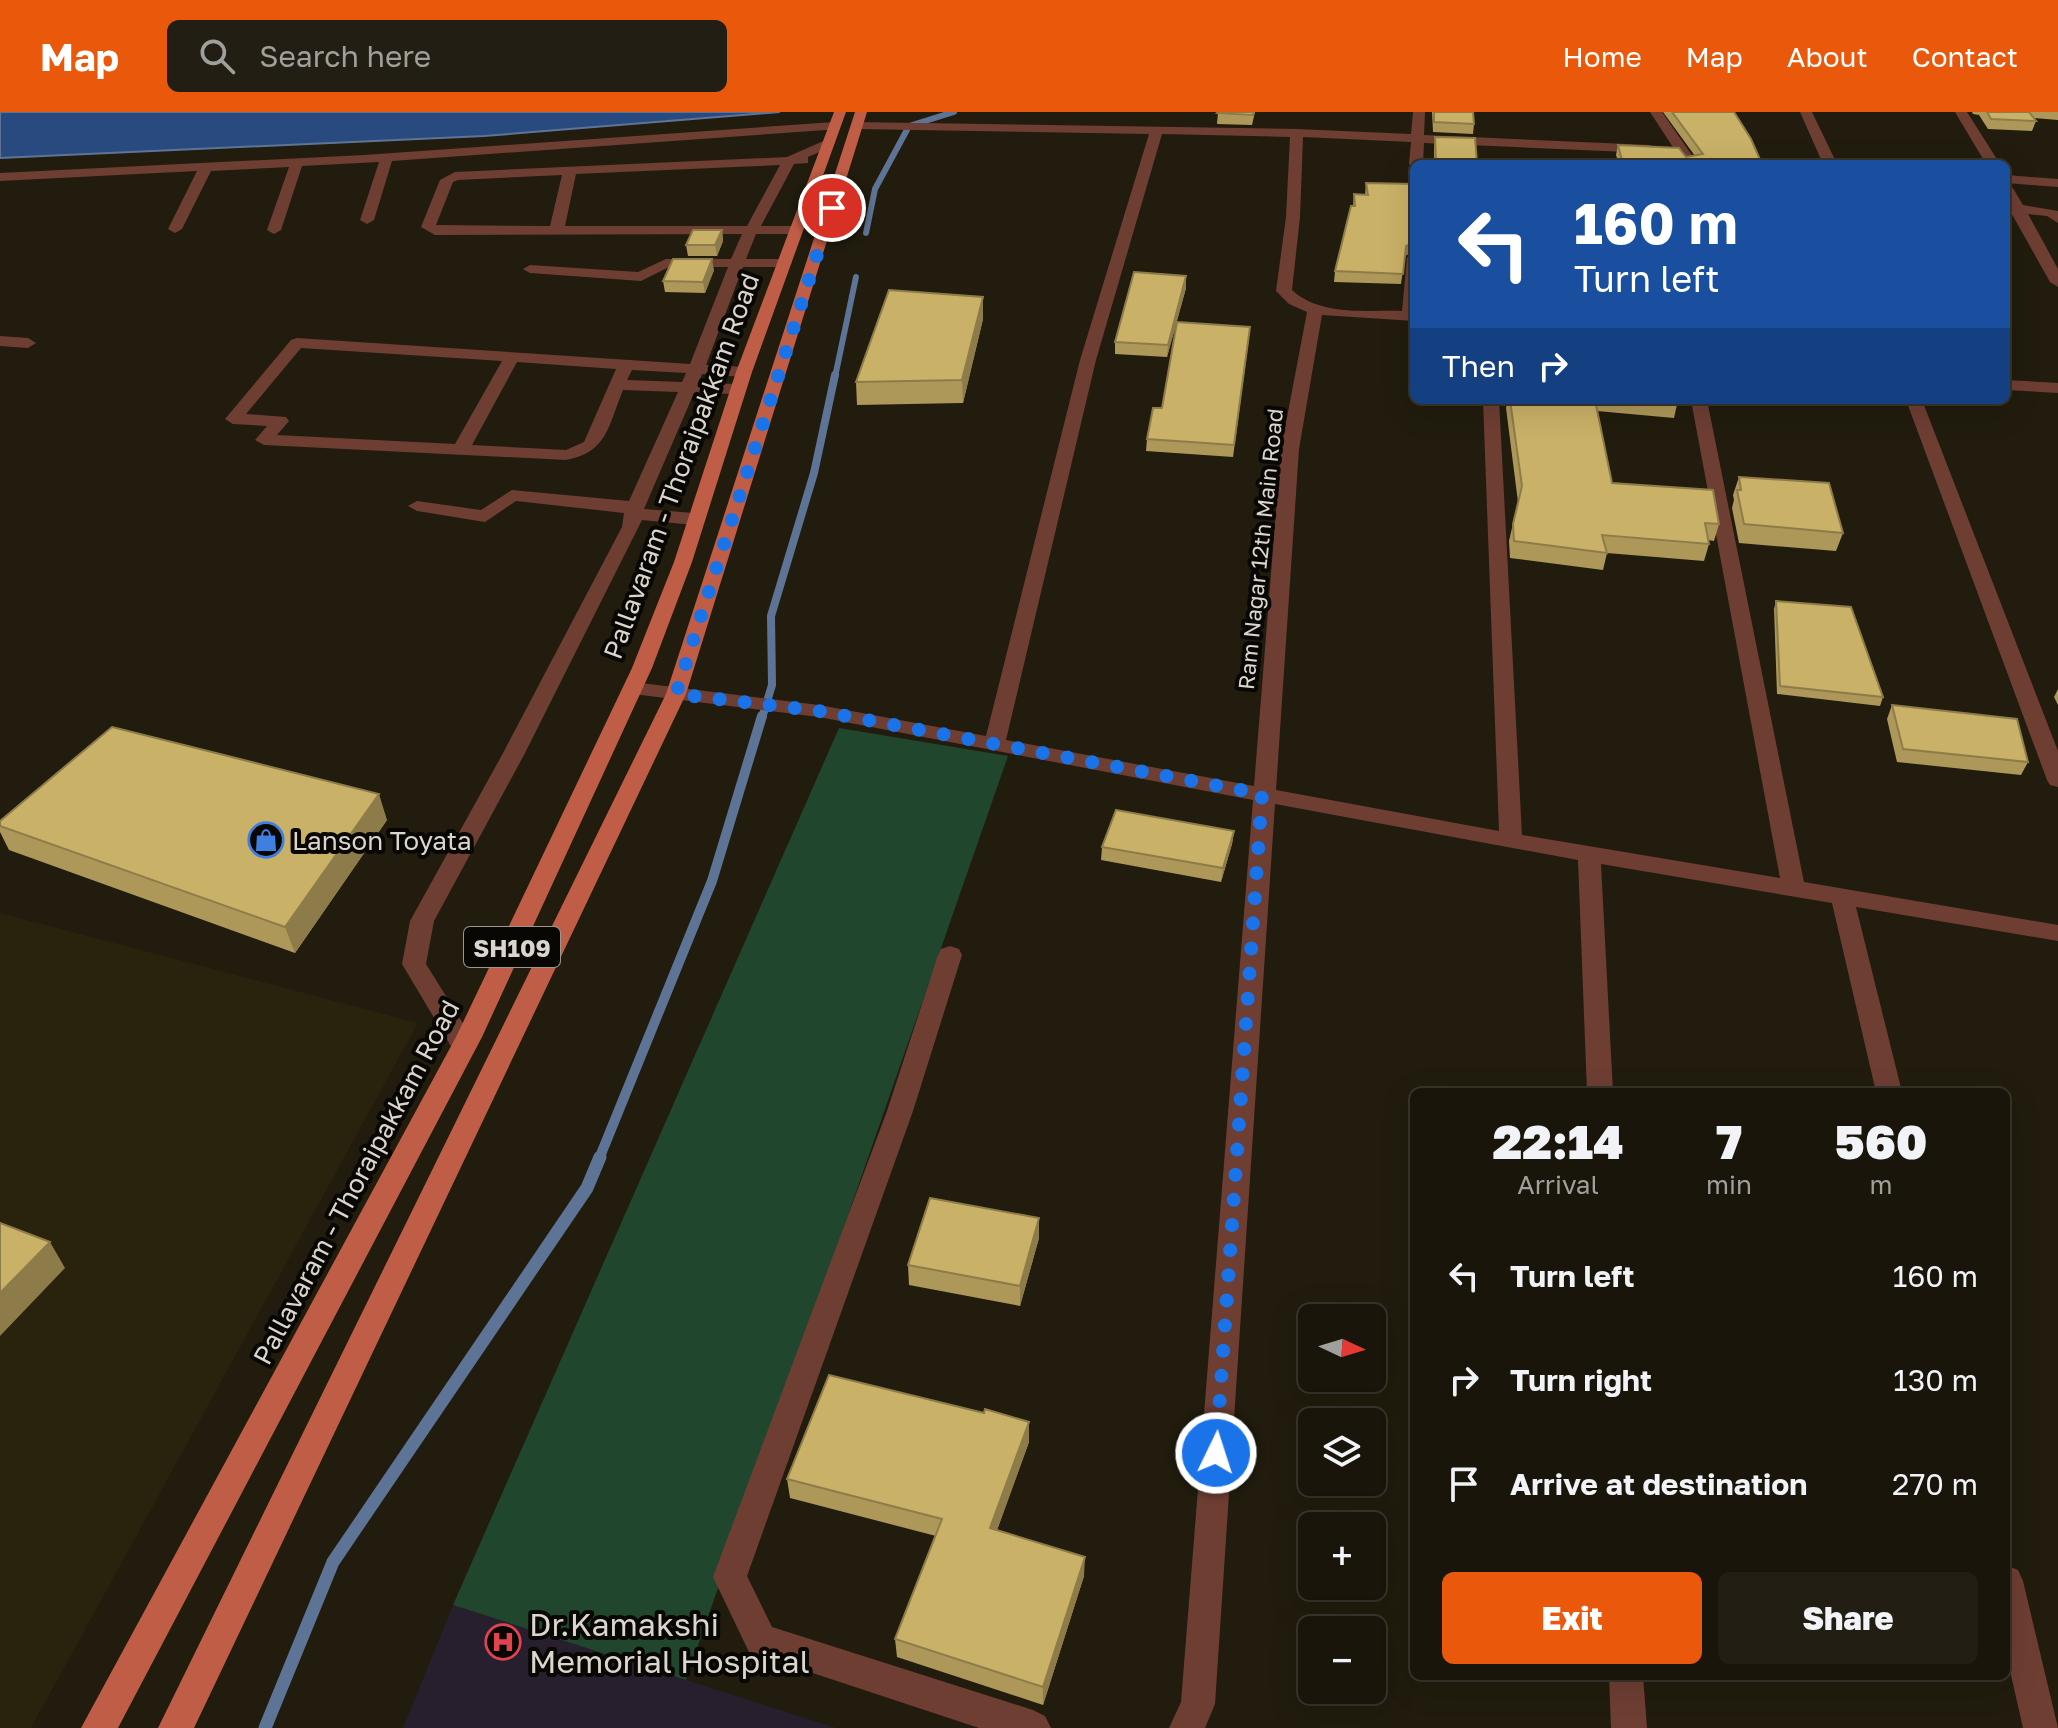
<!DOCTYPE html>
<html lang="en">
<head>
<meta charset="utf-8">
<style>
	:root { --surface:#19150a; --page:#221e13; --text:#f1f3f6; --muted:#9f9f9c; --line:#37342b; --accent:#ea580c }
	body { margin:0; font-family:"Golos Text",sans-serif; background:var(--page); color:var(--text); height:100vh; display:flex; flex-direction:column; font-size:30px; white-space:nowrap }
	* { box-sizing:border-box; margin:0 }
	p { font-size:26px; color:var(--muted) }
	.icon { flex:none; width:44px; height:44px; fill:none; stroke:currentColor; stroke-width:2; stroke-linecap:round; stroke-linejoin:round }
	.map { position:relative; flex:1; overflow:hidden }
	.panel { position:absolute; left:1410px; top:976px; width:600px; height:592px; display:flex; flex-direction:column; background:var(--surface); border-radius:12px; box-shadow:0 8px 32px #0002,0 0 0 2px var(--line) }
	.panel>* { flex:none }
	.hud { position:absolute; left:1410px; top:48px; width:600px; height:244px; border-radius:12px; box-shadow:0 8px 32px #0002,0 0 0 2px var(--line); background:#1a4fa0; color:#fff; overflow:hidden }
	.needle { width:52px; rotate:94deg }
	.controls { position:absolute; left:1298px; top:1192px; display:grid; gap:16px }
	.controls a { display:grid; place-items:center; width:88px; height:88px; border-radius:12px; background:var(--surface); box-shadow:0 8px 32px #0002,0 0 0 2px var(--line); font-size:40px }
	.pin { position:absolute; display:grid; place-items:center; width:68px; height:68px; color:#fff; margin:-34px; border:4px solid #fff; border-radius:50%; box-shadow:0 2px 8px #0007 }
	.me { position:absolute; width:88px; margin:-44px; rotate:4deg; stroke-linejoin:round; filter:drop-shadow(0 0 6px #0008) }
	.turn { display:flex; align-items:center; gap:28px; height:168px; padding:0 32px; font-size:36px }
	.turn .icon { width:104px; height:104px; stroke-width:2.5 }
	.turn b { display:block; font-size:56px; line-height:68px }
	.then { display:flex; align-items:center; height:76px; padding:0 32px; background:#0003; gap:16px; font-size:30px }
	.eta { display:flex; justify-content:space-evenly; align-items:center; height:136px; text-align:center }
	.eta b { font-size:48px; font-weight:800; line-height:56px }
	.action { display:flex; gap:16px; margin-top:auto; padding:16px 32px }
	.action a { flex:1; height:92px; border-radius:12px; background:var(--accent); color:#fff; font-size:32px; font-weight:800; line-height:92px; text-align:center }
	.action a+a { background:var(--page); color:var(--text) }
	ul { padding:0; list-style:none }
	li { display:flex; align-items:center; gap:24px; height:104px; padding:0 32px }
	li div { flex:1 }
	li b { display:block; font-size:30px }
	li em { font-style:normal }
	header { display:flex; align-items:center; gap:48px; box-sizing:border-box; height:112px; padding:0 40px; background:var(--accent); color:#fff }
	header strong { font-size:38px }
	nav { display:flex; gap:44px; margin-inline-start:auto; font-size:28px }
	.search { width:560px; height:72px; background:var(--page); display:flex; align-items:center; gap:20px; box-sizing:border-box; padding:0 28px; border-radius:12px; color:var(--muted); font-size:30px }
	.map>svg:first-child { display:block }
</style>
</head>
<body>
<header>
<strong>Map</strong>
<div class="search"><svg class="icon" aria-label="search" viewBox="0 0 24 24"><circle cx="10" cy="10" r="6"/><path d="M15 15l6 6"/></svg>Search here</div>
<nav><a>Home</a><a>Map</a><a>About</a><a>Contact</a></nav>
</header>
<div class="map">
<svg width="2058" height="1616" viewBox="0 0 2058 1616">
	<rect width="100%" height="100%" fill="#211c0d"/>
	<!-- built -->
	<path fill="#29220c" d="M0,801l418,110 -387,705h-31z"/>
	<!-- medical -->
	<path fill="#271f2e" d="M453,1493l233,75 150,48h-433z"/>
	<!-- green -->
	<path fill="#21462e" d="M839,616l169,28 -322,924 -233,-75z"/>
	<!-- water -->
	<path fill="#294a7f" stroke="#5e7496" stroke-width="2" d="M0,0h780l-296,24 -484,22z"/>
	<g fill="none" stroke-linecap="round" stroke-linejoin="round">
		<!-- stream-far3 -->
		<path stroke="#5e7496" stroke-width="6" d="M866,121l9,-44 34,-63 45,-14
			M835,265l21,-100"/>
		<!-- stream-far2 -->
		<path stroke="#5e7496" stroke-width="8" d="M762,606l10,-33 -1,-69 43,-143 21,-98"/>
		<!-- stream-far1 -->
		<path stroke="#5e7496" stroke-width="10" d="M599,1047l113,-278 50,-165"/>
		<!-- stream -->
		<path stroke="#5e7496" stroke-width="13" d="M265,1616l68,-166 254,-374 13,-31"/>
		<!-- minor -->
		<path fill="#6e3e33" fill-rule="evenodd" d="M1413,0h12l-1,23 226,10 7,4 -7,4 -226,-10 -1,21h-9v4l-5,-4 2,-22 -108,-5 -3,80 -8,73c28,26 74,20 110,21l5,-54 7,-4v68l-92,-6 -23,134 -23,341 223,41 -16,-431h16l23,435 258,43 -89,-478h16l97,482 254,43v16l-202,-34 46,185h-26l-44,-189 -231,-39 12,228h-26l-9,-232 -303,-56 -60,900 -10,24h-36l12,-26 72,-902 -434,-83 -186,-23 -10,-6 10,-6 186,23 167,31 94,-376 69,-226 -291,-5 -6,-4 1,-3 444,7 114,5zM1162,22l128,3 -4,80 -10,74 13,13 18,8 -26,137 -27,337 -248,-46 90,-380z
			M1650,0h12l36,52h-14z
			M1800,0h12l25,52h-14z
			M1955,0h12l33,52h-14z
			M835,10l5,1v6l-448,32 -18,59 -7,4 -7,-4 19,-58 -77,4 -21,64 -7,4 -7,-4 22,-63 -78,4 -29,58 -7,4 -7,-4 29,-58 -197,10v-8l364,-18z
			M828,27l7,4 -2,3 -25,11v6l-14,1 -33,62h35l7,4 -7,4h-40l-10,25h39l7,4 -7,4h-42l-37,98 38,2 8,5 -8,5 -42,-3 -3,9 39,1 8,5 -8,5 -44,-1 -50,116 50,4 9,6 -9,6 -52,-5 -118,235 -90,166 -8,43 51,82 -4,7 -9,2 -9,-2 -53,-89 8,-43 92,-166 120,-228 2,-14 -108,-12 -31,21 -68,-11 -9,-5 9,-5 64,9 31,-20 117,11 49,-109 -55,-2c-15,36 -15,62 -57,70l-302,-15 -9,-5 12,-14 -34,-2 -8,-5 66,-79 6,-2 393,26 38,-97h-59l-28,14 -111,-8 -7,-4 7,-4 108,7 28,-13h65l11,-25 -307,1 -14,-8 19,-47 15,-8 332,-15zM780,53l-33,61h-182l11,-52zM562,63l-12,51 -114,-1 17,-43 5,-2zM301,236l201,13 -47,83 -178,-9 12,-14 -3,-4 -40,-3zM517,250l99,7 -32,73 -18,8 -94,-5zM632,258l54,3 -4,9 -55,-2z
			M2006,63l52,4v8l-52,-4z
			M2006,72l5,1 12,20 35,6v12l-11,-7 -19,-2 30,55v18l-8,-5 -41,-73z
			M0,224l28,2 8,5 -8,5 -28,-2z
			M2006,268l52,3v10l-52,-3z
			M1906,288h16l136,351v36l-8,-2 -3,-5z
			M950,834l9,3 3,6 -49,156 -166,465 25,51 261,83 12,6 6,12h-72l-230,-76 -36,-75 174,-466 51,-156 3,-6z
			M2006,1453l12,5 5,11 35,147h-35l-17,-75z
			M1609,1564h34l4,52h-36z"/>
		<!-- major -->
		<path fill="#c05d46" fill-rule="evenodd" d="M834,0h12l-94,260 -60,190 -40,106 -170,369 -364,691h-37l375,-691 176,-369 42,-106 62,-190z
			M855,0h12l-181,582 -492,1034h-36l508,-1034z"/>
	</g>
	<!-- wall -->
	<path fill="#ae9859" d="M1218,0h37l-3,13 -35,-1z
		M1432,0h41l1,12 -1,10 -40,-2z
		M1663,0h71l28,52h-143l-3,-9 2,-10 68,12 9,-1z
		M1972,0h86v8l-24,-2 2,3 -4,10 -44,-2 -9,-14 -6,-1z
		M1435,25l42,25 9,2h-52v-18z
		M1366,71l48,1v66l-9,6 -4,28 -67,-2 1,-11 18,-65 1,-12 11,1z
		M722,118l1,11 -6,15h-29l-2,-11z
		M714,158l-9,23 -40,-1 -2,-11z
		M1186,164v12l-19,69 -52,-3v-12z
		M983,185v22l-20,84 -106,2 -1,-23z
		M1249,226l-16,119 -87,-6 1,-12 15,-31z
		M1508,288h170l-4,18 -77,-7 15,72 107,41 -5,17 -6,-1 1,4 -5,17 -97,-8 -4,17 -93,-12 -1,-17 9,-39 -12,-94z
		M1739,365l104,56 -7,18 -97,-8 -7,-35 2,-8 -1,-5z
		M1776,489l107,96 -3,9 -103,-12 -3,-85z
		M2058,577v16l-4,-8z
		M1892,593l136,57 -7,13 -124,-13 -10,-43z
		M387,708l-92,133 -286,-103 -9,-18v-11z
		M1234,719l-2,13 -11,38 -120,-22 1,-13z
		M1039,1126l-19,68 -111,-21 -1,-20z
		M1029,1330l-32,88 87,46 -41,129 -146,-48 -2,-18 41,-103 -146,-38 -3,-19z"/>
	<!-- shaded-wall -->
	<path fill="#8d7c49" d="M722,118l1,11 -6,15 -2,-11z
		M1414,129v9l-10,7 2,-11z
		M712,147l2,11 -9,23 -2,-11z
		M1186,164v12l-19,69 1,-12z
		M983,185v22l-20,84 -1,-23z
		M379,682l8,26 -92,133 -10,-26z
		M1234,719l-2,13 -11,38 2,-14z
		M1039,1106v20l-19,68v-20z
		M50,1130l15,26 -65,68v-43z
		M1029,1310v20l-38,105 -1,-19z
		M1085,1445l-1,19 -41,129v-18z"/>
	<!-- building -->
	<path fill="#cab168" stroke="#8d7c49" stroke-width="2" d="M1218,0h35v3l-36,-2z
		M1434,0h39l1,12 -40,-2z
		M1672,0h62l17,27 11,25h-139l-5,-19 61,3 7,9 17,-3z
		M1987,0h42l7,9 -45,-2z
		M1435,25l40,1 2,24h9v2h-50z
		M1366,71l48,1v57l-8,5 -3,28 -68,-3 16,-65h4l-1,-12 14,1z
		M693,118h29l-7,15h-29z
		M673,147h39l-9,23 -40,-1z
		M1134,160l52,4 -18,69 -53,-3z
		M889,178l94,7 -21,83 -106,2z
		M1177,210l73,5 -16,118 -87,-6 6,-31h9z
		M1510,288h85l17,83 101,7 6,34 -14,-1 4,21 -107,-9 5,18 -93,-12 -1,-17 9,-38z
		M1658,288h20v2z
		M1739,365l90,6 14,50 -99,-9 -7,-34h4z
		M1776,489l75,6 32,90 -103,-11z
		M1892,593l125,14 11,43 -125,-13z
		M112,615l267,67 -94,133 -285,-101v-5z
		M1116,698l118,21 -11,37 -121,-21z
		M930,1086l109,20 -19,68 -112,-21z
		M0,1111l50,19 -50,51z
		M829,1263l155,38 1,-4 44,13 -39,106 95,29 -42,130 -148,-48 47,-120 -155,-40z"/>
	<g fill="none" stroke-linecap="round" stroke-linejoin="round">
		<!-- route -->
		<path stroke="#1a73e8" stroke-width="14" stroke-dasharray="0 25.2" d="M832,96l-156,486 143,17 443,83 -46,659"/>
	</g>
	<!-- icons -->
	<defs>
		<symbol id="shop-ring" viewBox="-11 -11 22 22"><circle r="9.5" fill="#080703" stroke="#3f7fe0" stroke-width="1.5"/><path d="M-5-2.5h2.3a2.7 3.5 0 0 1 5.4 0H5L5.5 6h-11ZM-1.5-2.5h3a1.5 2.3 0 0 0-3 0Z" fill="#3f7fe0"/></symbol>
		<symbol id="hospital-ring" viewBox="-11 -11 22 22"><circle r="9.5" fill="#080703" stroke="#e0444e" stroke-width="1.5"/><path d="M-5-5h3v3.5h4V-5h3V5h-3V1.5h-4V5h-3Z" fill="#e0444e"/></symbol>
	</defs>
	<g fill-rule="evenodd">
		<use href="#shop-ring" x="246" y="708" width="40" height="40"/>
		<use href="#hospital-ring" x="483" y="1510" width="40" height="40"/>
	</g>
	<g text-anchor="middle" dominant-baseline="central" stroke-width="8" stroke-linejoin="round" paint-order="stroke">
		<!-- far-street labels -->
		<g font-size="22" fill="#dad6cd" stroke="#080703">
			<text transform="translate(1260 437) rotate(-84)">Ram Nagar 12th Main Road</text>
		</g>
		<!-- shield labels -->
		<rect fill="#080703" stroke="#9b9890" stroke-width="2" x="464" y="815" width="96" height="40" rx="6"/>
		<g font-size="24" font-weight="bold" fill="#dad6cd">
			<text x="512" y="835">SH109</text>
		</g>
		<!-- street labels -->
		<g font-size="26" fill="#dad6cd" stroke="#080703">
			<text transform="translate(681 354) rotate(-70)">Pallavaram - Thoraipakkam Road</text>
			<text transform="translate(356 1070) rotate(-62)">Pallavaram - Thoraipakkam Road</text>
		</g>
		<!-- poi labels -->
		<g font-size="26" fill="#dad6cd" stroke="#080703" text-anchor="start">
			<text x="292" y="728">Lanson Toyata</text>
		</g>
		<!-- near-poi labels -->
		<g font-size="32" fill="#dad6cd" stroke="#080703" text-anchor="start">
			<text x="529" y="1512">Dr.Kamakshi<tspan x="529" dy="37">Memorial Hospital</tspan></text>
		</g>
	</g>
</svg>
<div class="controls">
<a><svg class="needle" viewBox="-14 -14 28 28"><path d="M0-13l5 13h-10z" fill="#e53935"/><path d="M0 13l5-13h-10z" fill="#9f9f9c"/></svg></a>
<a><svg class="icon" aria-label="layers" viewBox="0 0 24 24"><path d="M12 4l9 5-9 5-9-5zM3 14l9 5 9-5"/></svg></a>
<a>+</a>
<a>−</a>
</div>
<div class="pin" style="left:832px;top:96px;background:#d93025"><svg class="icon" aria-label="arrive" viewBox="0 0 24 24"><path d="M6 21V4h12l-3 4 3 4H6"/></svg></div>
<svg class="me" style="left:1216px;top:1341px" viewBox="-20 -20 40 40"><circle r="17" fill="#1a73e8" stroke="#fff" stroke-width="3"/><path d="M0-11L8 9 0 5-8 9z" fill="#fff"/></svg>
<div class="hud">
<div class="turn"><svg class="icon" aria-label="left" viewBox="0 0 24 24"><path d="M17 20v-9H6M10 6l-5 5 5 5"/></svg><div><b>160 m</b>Turn left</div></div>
<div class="then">Then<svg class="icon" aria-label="right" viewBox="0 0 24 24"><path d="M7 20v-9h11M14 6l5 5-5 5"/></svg></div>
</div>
<section class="panel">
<div class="eta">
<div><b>22:14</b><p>Arrival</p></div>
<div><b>7</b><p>min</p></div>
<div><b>560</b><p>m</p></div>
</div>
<ul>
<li><svg class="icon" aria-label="left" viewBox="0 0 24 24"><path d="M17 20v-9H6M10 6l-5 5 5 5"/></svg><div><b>Turn left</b></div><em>160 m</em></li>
<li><svg class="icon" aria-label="right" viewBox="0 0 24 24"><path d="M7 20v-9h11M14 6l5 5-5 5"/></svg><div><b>Turn right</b></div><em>130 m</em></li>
<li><svg class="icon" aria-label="arrive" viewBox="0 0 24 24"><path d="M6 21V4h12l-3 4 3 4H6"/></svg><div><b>Arrive at destination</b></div><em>270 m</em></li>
</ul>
<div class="action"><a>Exit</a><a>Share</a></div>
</section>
</div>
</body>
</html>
